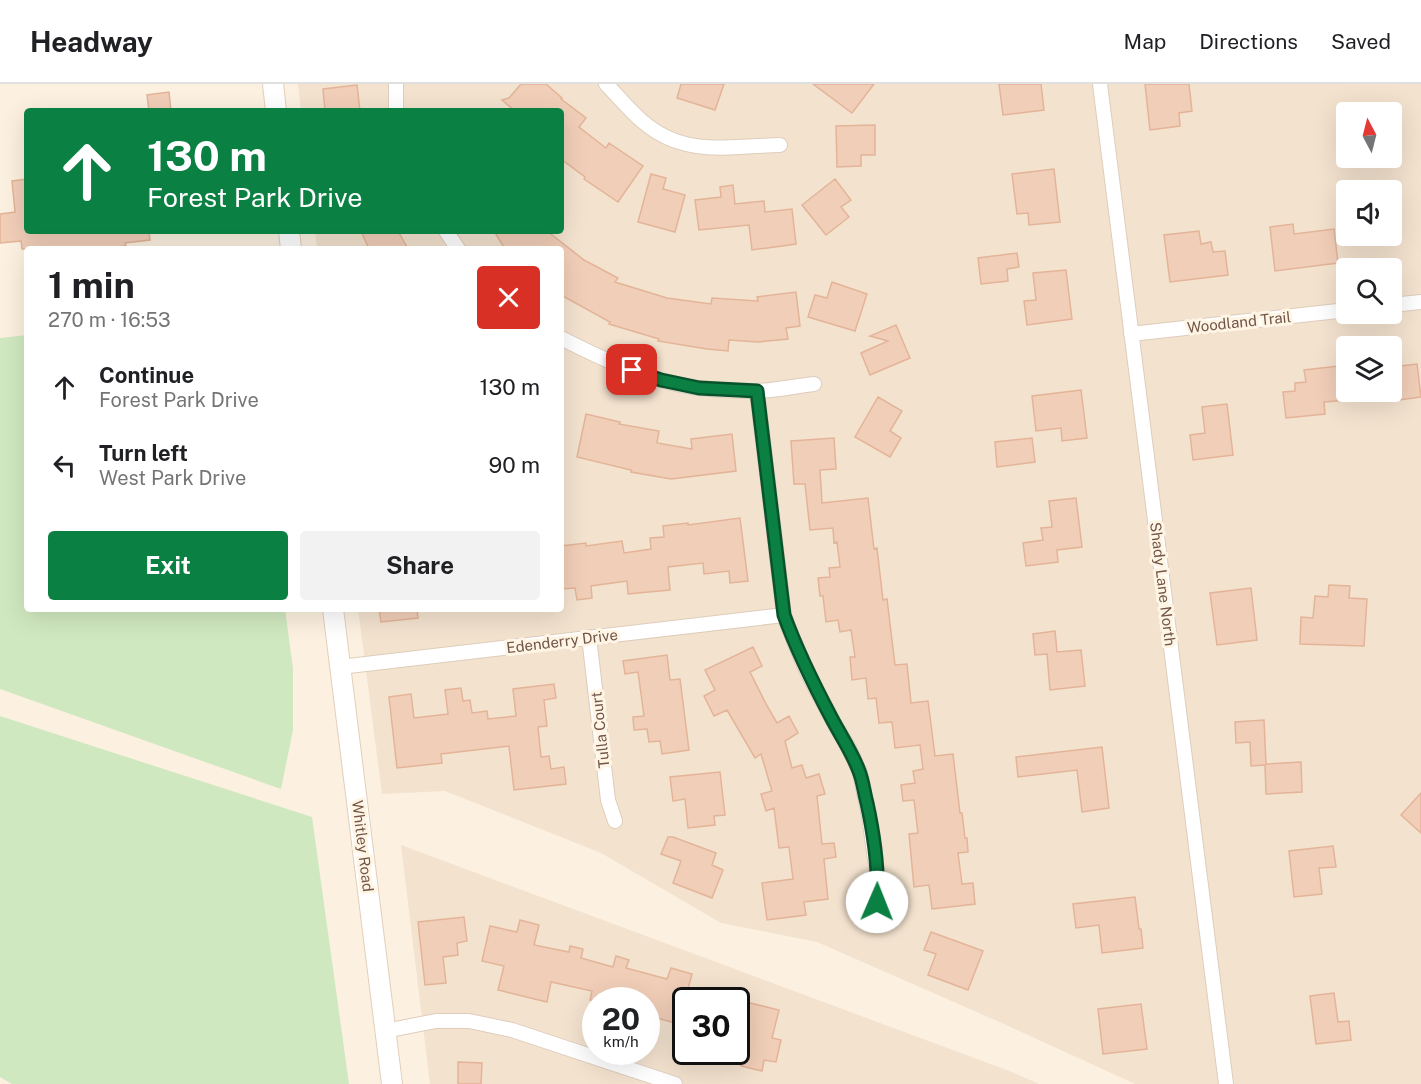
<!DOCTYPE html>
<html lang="en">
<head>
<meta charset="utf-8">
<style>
	:root { --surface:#fff; --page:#f2f2f2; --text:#202124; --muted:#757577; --line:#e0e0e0; --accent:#0b8043 }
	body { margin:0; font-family:"Public Sans",sans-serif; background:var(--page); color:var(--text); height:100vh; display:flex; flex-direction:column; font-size:22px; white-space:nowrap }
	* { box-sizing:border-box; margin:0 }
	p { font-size:20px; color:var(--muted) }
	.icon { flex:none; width:33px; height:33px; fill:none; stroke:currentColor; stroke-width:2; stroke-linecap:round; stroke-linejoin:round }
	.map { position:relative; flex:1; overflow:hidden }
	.drawer { position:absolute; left:24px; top:162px; width:540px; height:366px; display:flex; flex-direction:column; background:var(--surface); border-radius:6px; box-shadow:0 6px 24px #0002 }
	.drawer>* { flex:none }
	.top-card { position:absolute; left:24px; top:24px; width:540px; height:126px; border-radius:6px; box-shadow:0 6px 24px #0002; background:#0b8043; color:#fff; overflow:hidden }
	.needle { width:39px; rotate:353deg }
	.buttons { position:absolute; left:1336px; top:18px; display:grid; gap:12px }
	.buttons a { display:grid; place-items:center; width:66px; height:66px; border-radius:6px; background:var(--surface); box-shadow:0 6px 24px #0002; font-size:30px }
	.speed { position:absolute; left:582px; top:903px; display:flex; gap:12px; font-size:30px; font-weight:700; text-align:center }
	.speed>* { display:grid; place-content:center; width:78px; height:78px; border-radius:50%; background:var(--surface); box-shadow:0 6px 24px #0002; line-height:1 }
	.speed small { font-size:15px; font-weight:400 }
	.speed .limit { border:3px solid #111; border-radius:9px; background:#fff; color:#111 }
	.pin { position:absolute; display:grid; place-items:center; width:51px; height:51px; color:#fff; margin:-26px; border-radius:12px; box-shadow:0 3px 9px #0006 }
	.me { position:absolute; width:66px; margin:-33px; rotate:1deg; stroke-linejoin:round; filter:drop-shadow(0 0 4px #0008) }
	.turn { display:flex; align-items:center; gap:21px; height:126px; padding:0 24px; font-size:27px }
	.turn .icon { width:78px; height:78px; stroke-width:2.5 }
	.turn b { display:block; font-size:42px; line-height:51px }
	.round { display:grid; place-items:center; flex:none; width:63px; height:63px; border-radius:6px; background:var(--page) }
	.summary { display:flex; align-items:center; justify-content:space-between; height:102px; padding:0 24px }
	h1 { font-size:36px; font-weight:700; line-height:45px }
	.button { display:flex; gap:12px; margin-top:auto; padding:12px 24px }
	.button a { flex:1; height:69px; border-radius:6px; background:var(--accent); color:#fff; font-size:24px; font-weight:700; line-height:69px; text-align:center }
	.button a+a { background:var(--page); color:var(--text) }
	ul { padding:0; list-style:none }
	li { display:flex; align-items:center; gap:18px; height:78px; padding:0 24px }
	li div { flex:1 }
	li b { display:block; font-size:22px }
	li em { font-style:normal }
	header { display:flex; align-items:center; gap:36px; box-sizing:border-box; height:84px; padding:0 30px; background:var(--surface); border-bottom:2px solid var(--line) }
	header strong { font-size:28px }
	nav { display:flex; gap:33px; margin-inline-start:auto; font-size:21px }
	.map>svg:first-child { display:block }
</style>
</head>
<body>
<header>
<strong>Headway</strong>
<nav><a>Map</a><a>Directions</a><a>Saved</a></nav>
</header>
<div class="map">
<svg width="1421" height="1000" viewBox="0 0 1421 1000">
	<rect width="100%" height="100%" fill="#fcf1e0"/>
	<!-- residential -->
	<path fill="#f3e2ce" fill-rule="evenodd" d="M298,0h1123v1000h-286l-131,-60 -187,-82 -96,-19 -120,-70 -156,-62 -63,3 -24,-185h203v-360h-244l-2,-18h246v-120h-260zM1347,28h45v46h-45zM1347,106h45v46h-45zM1347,184h45v46h-45zM1347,262h45v46h-45z
		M401,761l611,227 27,12h-609zM596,916h50v52h-50zM686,916h50v52h-50z"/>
	<!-- green -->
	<path fill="#d0e8bf" d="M27,251v274h258l8,60v61l-12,59 -281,-100v-351z
		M0,632l312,101 37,267h-337l-12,-7z"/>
	<!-- building -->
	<path fill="#f1ceb8" stroke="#e3b498" stroke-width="1.5" d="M521,0h25l16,14 -1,1 25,19 -7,9 27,21 3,-5 34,23 -25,36 -34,-23 1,-2 -24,-18v-48h-46l-13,-11 7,-2z
		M681,0h43l-9,26 -38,-12z
		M813,0h61l-22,29z
		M999,0h42l3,26 -41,5z
		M1145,0h44l3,27 -13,2 1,13 -30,4z
		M357,1l3,26h-35l-2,-22z
		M169,8l2,19h-22l-2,-16z
		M875,41v30h-14v11l-24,1 -1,-41z
		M1054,85l6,53 -31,3 -1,-12 -11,1 -5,-40z
		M651,90l15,4 -3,11 22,6 -10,37 -37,-10z
		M27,95v52h122l1,9 -25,3 1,3 -23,3h-81l-1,-8 -21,2v-29l15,-2 -3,-31z
		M835,95l16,21 -10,7 8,10 -23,18 -24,-30z
		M733,101l2,19 29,-3 1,11 27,-3 4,35 -44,6 -3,-25 -50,5 -4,-30 26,-3 -1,-10z
		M1293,140l1,10 40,-5 4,34 -63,8 -5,-44z
		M361,147h37l10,18h-39z
		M494,147h53l37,29 34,18 -3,4 52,16 44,6 1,-6 46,3 -1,-4 39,-5 4,34 -14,2 2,11 -30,3 -29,-2 -1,11 -21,-2 -49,-8 1,-2 -50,-15 1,-2 -49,-27v-46h-56z
		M1199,147l2,13 10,-2 2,10 12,-1 3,24 -58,7 -6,-47z
		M1017,169l2,14 -12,2 1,12 -27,3 -3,-26z
		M1066,186l6,49 -45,6 -3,-24 12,-1 -3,-27z
		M832,198l35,12 -12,37 -47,-14 7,-22 12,3z
		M896,241l14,33 -40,17 -9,-22 27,-12 -18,-5z
		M1417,280l4,33 -29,4v-34z
		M1347,281v35l-23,2 1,12 -39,4 -3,-26 12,-1v-8l11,-1 -2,-12z
		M1081,306l6,48 -25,3 -1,-13 -25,3 -4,-35z
		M878,313l24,14 -12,20 11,7 -11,19 -35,-20z
		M1227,320l6,51 -40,5 -3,-25 15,-2 -3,-26z
		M586,330l34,8 -1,2 40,7 -2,12 35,6 -1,-10 41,-5 4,37 -65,8 -40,-7v-2l-54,-13z
		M834,354l2,31 -16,1 2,33 46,-5 6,51 3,-1 6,52 4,-1 8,66 12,-1 4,39 17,-2 7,55 18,-2 7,59h2l3,25h2l1,14 -10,1 4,31 11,-1 2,21 -43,5 -3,-24 -15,2 -5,-53 9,-1 -4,-33 -11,1 -2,-16 14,-2 -2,-12 10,-2 -3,-24 -25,3 -3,-26 -13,1 -3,-25 -8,1 -2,-21 -14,2 -2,-23h5l-4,-27 -11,2 -2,-12 -12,2 -3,-26h-3l-2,-18 12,-1 -1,-9 11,-1 -3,-25 -3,1 -1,-15 -23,2 -5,-46h-11l-3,-43z
		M1032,354l3,24 -38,5 -2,-25z
		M1076,414l6,49 -25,3 1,12 -32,4 -3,-23 20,-3 -2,-12 11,-1 -3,-26z
		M740,434l8,63 -18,2 -1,-12 -25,3 -1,-11 -35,4 2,23 -42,4 -1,-13 -36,5 1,12 -15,2 -2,-12 -14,1v-43l25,-3v3l36,-5 2,12 27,-4 -1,-11 14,-1 -1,-11 25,-3v2z
		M1329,501l21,1 -1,12 18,1 -3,47 -64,-2 1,-27 12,1 2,-22 13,1z
		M1251,504l6,52 -40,5 -7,-52z
		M379,525h38l1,9 -37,4z
		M1055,547l2,21 24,-2 4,36 -35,4 -3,-36 -12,1 -2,-21z
		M753,563l9,19 -12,6 16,32 11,19 12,-7 9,17 -13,8 7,27 10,-3 4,13 13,-4 6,20 -8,2 5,48 12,-1 2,14 -12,2 4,40 -24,3 2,13 -39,5 -5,-37 31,-4 -4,-32 -10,1 -5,-40 -8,3 -5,-17 11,-3 -11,-37 -6,4 -28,-48 -13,6 -10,-20 11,-6 -10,-20z
		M667,571l3,25 10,-1 9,71 -27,4 -2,-13 -11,1 -2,-13 -13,1 -1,-13 11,-1 -6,-44 -13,2 -2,-13z
		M554,600l2,14 -12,2 3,26 -9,1 3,30 8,-1 2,13 13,-2 2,17 -52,6 -5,-44 -68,8 1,9 -45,5 -8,-71 22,-3 3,24 34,-4 -3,-24 16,-2 2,13 7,-1 2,13 15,-2 1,8 28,-3 -3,-27z
		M1264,636l2,44 35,-2 1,30 -36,2 -1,-29 -14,1 -1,-24 -14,1 -1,-21z
		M1102,663l7,61 -27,4 -5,-42 -59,7 -2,-20z
		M720,688l5,43 -11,1 1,9 -27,3 -3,-29 -12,2 -3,-24z
		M1421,709v40l-20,-18z
		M668,753h5l43,16 -4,12 11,5 -11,28 -39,-15 8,-22 -20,-7z
		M1333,762l3,21 -17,1 3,26 -28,3 -5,-46z
		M1135,813l4,32h2l2,19 -41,5 -3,-28 -23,3 -3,-24z
		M464,833l3,24 -10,2 1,12 -15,2 3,26 -21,2 -7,-63z
		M520,836l19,5 -5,20 35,7 1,-6 13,3 -2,9 32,9 3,-11 13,4 -3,8 41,11 4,-11 21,6 -6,22v30l-40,-11v-15h-56l2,-9 -41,-9 -4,20 -49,-12 6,-24 -22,-5 8,-35 27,6z
		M931,848l52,19 -15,39 -40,-15 8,-21 -12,-4z
		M1334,909l4,29 11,-1 2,19 -35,4 -6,-48z
		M746,918l33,8 -7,28 9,2 -5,22 -12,-2 -2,11 -21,-5 3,-14 -8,-1v-10z
		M1141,920l6,45 -44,5 -5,-45z
		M458,978l24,1 -1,21h-23z"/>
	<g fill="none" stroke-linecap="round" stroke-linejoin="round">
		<defs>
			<path id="street" d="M396,0v27
				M606,0c12,12 23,26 36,37 42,37 88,25 138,24
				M1100,0l126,1000
				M446,147l12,18
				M1392,221l29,-3
				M1131,250l216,-24
				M561,254c43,22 90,44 138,50 18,2 38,3 56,3 19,0 40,-5 59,-7
				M757,307l27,224 11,29 13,30 26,49 15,25 11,25 9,43 9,65 -3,42
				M589,553l19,163 7,21
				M340,583l444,-52
				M385,947l51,-10h33l43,9 163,54"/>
			<path id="secondary" d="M273,0l3,27
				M289,147l2,18
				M333,525l59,475"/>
		</defs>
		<!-- street casing -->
		<use href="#street" stroke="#dfcdbc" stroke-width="16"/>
		<!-- secondary casing -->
		<use href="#secondary" stroke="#e4ceba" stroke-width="22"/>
		<!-- street -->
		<use href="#street" stroke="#fff" stroke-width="14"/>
		<!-- secondary -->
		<use href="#secondary" stroke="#fff" stroke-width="20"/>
	</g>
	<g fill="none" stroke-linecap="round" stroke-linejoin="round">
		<defs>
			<path id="route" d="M632,286l29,10 38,8 58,3 27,224c13,36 30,70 48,104 9,17 20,33 27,52 4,10 5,21 8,32 7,32 12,66 10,99"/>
		</defs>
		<!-- route casing -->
		<use href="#route" stroke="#07532c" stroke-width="15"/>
		<!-- route -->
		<use href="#route" stroke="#0b8043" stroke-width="10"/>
	</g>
	<g text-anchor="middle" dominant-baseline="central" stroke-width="6" stroke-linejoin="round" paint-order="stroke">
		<!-- street labels -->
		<g font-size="15" fill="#725648" stroke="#fff5e5">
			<text transform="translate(1239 238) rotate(-6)">Woodland Trail</text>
			<text transform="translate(1163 500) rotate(83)">Shady Lane North</text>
			<text transform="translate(562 557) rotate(-7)">Edenderry Drive</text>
			<text transform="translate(600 646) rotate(-96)">Tulla Court</text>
			<text transform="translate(363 762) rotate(83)">Whitley Road</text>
		</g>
	</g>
</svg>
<div class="buttons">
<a><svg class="needle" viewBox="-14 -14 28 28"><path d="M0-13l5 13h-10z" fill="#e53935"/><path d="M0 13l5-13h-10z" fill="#757577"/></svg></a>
<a><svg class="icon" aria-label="sound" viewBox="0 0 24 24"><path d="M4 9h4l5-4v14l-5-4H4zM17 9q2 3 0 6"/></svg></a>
<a><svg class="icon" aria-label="search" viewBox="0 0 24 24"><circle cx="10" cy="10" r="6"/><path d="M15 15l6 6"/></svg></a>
<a><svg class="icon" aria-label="layers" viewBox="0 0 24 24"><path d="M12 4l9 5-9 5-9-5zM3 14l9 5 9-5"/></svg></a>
</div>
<div class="speed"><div>20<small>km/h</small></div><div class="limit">30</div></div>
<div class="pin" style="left:632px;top:286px;background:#d93025"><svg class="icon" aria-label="arrive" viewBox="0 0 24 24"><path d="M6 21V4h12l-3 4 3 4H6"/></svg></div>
<svg class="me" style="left:877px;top:818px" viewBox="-20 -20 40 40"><circle r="19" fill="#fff"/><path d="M0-13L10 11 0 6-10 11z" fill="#0b8043"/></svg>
<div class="top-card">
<div class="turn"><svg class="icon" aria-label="ahead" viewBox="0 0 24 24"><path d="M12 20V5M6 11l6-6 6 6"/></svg><div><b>130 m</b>Forest Park Drive</div></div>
</div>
<section class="drawer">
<div class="summary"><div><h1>1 min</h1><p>270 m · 16:53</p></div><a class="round" style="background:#d93025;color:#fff"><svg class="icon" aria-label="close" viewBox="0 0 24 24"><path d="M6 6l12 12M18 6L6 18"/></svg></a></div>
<ul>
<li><svg class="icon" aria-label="ahead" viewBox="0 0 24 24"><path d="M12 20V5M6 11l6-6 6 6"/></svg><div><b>Continue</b><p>Forest Park Drive</p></div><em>130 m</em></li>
<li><svg class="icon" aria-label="left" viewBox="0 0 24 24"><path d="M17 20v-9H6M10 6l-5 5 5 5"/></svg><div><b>Turn left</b><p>West Park Drive</p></div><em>90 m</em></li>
</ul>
<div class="button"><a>Exit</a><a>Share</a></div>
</section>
</div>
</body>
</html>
